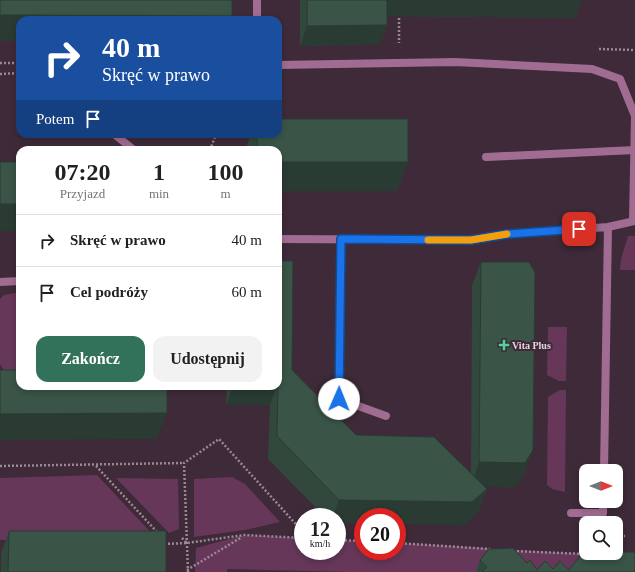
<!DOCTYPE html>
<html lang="pl">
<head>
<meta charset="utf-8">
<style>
	:root { --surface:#fff; --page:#f2f2f2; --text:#202124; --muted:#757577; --line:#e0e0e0; --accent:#33725a }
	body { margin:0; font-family:"Times New Roman",serif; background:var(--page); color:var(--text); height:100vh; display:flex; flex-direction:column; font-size:15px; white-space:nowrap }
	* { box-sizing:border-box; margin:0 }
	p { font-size:13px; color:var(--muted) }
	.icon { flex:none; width:22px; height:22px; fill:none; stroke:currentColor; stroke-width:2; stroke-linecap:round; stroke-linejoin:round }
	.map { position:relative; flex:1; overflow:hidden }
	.details { position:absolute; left:16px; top:146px; width:266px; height:244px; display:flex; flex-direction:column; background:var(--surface); border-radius:12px; box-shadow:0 2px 6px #0003 }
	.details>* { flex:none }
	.hud { position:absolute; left:16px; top:16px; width:266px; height:122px; border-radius:12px; box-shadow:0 2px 6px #0003; background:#1a4fa0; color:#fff; overflow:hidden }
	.needle { width:26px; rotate:90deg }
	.fabs { position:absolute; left:579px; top:464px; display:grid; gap:8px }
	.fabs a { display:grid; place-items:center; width:44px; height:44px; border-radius:8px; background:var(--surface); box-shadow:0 2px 6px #0003; font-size:20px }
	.speed { position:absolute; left:294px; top:508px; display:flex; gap:8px; font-size:20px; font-weight:700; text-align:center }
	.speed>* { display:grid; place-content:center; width:52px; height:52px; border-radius:50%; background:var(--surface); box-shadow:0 2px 6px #0003; line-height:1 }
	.speed small { font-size:10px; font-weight:400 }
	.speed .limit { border:6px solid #d22; background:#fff; color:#111 }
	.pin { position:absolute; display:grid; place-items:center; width:34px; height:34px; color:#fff; margin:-17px; border-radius:8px; box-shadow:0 2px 6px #0006 }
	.me { position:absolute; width:44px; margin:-22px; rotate:1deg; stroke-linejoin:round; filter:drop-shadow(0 0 3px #0008) }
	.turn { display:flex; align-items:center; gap:14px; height:84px; padding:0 20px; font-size:18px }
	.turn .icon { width:52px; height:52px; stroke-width:2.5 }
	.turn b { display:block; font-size:28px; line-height:34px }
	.then { display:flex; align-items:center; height:38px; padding:0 20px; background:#0003; gap:8px; font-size:15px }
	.eta { display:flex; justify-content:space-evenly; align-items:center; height:68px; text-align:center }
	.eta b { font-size:24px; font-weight:600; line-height:28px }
	.button { display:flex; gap:8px; margin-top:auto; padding:8px 20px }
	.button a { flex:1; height:46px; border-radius:12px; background:var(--accent); color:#fff; font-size:16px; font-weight:600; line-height:46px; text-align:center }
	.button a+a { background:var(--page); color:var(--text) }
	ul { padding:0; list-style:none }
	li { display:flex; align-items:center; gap:12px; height:52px; padding:0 20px; border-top:1px solid var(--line) }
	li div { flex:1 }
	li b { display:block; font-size:15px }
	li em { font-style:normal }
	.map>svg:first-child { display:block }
</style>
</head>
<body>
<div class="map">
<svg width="635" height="572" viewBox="0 0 635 572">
	<rect width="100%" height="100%" fill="#3e2a38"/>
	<!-- green -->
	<path fill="#663759" d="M628,236h7v34h-15l1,-11z
		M20,292v104l-20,-32v-65l4,-4z
		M548,327h19l-1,54h-7l-12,-6z
		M560,390h6l-1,102 -13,-3 -5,-4 1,-88z
		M97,475l59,63 -156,2v-62z
		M232,477l13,7 35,38 -35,8 -51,7v-58z
		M116,478l62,1 1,50 -10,4z
		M244,535l59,3v13h34v-11l26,1v10h34v-8l205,12 33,12v5h-286l-122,-3v3h-32l1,-24z"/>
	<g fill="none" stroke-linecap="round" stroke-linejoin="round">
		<!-- path -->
		<path stroke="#9a8994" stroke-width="2.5" stroke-dasharray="2 2" stroke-linecap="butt" d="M399,14v29
			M599,49l36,1
			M0,63h20
			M0,74l20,-1
			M210,150l6,-16
			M0,466l184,-3
			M96,466l62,67
			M616,536h9
			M182,538l5,5 57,-8 59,3
			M337,540l26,1
			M397,543l93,6
			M164,544l23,-1
			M513,551l71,3
			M187,570l55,-33
			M188,572l-4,-109 35,-24 84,93"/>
		<!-- service -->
		<path stroke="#a16c92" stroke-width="8" d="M257,20v-20
			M278,65l177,-3 137,7 28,10 15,37 -2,105
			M114,134l20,16
			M486,157l149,-7
			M278,239l193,1 36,-6 101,-7 27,-6
			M341,239l-2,160 47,17
			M0,282l20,-1
			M604,471l4,-244
			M571,513h32v-12"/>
	</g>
	<!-- wall -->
	<path fill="#32483d" d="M300,0h282l-7,18 -188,-2v9l-7,19 -80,2z
		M251,134h27l130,28 -11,29h-119v-41h-32v-2z
		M481,262l43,212 -8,13 -32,-1 3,3 -9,23 -14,13 -101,-8v6h-26v-6h-12l-57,-58 2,-54h-44l1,-19h51l14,-16 64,65 115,38 1,-188z
		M9,531l157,41h-165v-19z
		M480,560l47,3 10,7 16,-1 82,3h-159z"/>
	<!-- shaded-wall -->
	<path fill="#293b32" d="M386,0h196l-7,18 -195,-2z
		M0,15l232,1 -2,4h-210v21h-20z
		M387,25l-7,19 -80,2 7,-20z
		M278,162h130l-11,29h-119z
		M0,204h20v27h-20z
		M233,386h44l-7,19h-44z
		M167,413l-10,26 -157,1v-26z
		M533,450l-9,24 -8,13 -45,-1 8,-24z
		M487,489l-9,23 -14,13 -67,-1v-7h-34v6h-26v-6h-4l6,-17z"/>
	<!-- building -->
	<path fill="#3a5447" stroke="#293b32" d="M0,0h232v16l-232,-1z
		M307,0h80v25l-80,1z
		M278,119h130v43h-130v-12h-21v-16h21z
		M0,162h20v42h-20z
		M278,261h15l-1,109 64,65 78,2 53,52 -15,13 -133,-2 -62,-64 1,-54z
		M481,262h48l6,10 -2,178 -8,13 -46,-1z
		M0,370h20v16h147v27l-167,1z
		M9,531h157v41h-158z
		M513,548l14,15 3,-3 7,10 8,-9 8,8 7,-8 9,9 14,-18h3v1h30v-1h19v20h-153l5,-5 -7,-7 9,-11z"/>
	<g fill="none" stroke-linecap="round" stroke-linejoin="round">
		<defs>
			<path id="route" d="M339,399l2,-160 130,1 36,-6 72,-5"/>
		</defs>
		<!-- route casing -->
		<use href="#route" stroke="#114b97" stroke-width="10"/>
		<!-- route -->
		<use href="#route" stroke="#1a73e8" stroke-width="7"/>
		<!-- slow -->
		<path stroke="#f59e0b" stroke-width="7" d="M428,240h43l36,-6"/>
	</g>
	<!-- markers -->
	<path fill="#4bd49b" stroke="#3e2a38" stroke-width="1.5" d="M502 339h4v4h4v4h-4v4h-4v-4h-4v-4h4z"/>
	<g text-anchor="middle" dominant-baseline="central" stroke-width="4" stroke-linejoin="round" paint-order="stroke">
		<!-- poi labels -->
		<g font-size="10" font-weight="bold" fill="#e5d7e0" stroke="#3e2a38" text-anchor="start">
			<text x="512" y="345">Vita Plus</text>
		</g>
	</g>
</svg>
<div class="fabs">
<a><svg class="needle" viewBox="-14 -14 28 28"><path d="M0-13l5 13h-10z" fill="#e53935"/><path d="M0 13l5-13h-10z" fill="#757577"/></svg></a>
<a><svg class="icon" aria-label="search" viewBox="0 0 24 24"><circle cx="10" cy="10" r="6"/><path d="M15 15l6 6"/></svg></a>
</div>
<div class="speed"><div>12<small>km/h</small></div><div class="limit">20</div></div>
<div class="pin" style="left:579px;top:229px;background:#d93025"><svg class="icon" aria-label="arrive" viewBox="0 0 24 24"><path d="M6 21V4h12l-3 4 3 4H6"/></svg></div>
<svg class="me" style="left:339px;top:399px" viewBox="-20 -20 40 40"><circle r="19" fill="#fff"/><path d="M0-13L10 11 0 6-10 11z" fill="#1a73e8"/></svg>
<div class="hud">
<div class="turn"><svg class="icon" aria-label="right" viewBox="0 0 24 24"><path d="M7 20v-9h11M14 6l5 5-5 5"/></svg><div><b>40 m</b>Skręć w prawo</div></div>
<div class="then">Potem<svg class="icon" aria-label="arrive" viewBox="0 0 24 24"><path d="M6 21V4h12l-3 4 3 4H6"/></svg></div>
</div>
<section class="details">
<div class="eta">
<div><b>07:20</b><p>Przyjazd</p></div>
<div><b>1</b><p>min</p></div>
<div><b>100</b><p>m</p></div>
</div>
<ul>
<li><svg class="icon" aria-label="right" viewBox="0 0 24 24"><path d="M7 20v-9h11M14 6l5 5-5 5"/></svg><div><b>Skręć w prawo</b></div><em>40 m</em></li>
<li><svg class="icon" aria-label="arrive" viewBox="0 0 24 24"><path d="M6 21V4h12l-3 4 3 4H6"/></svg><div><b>Cel podróży</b></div><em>60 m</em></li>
</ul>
<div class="button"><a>Zakończ</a><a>Udostępnij</a></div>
</section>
</div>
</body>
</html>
